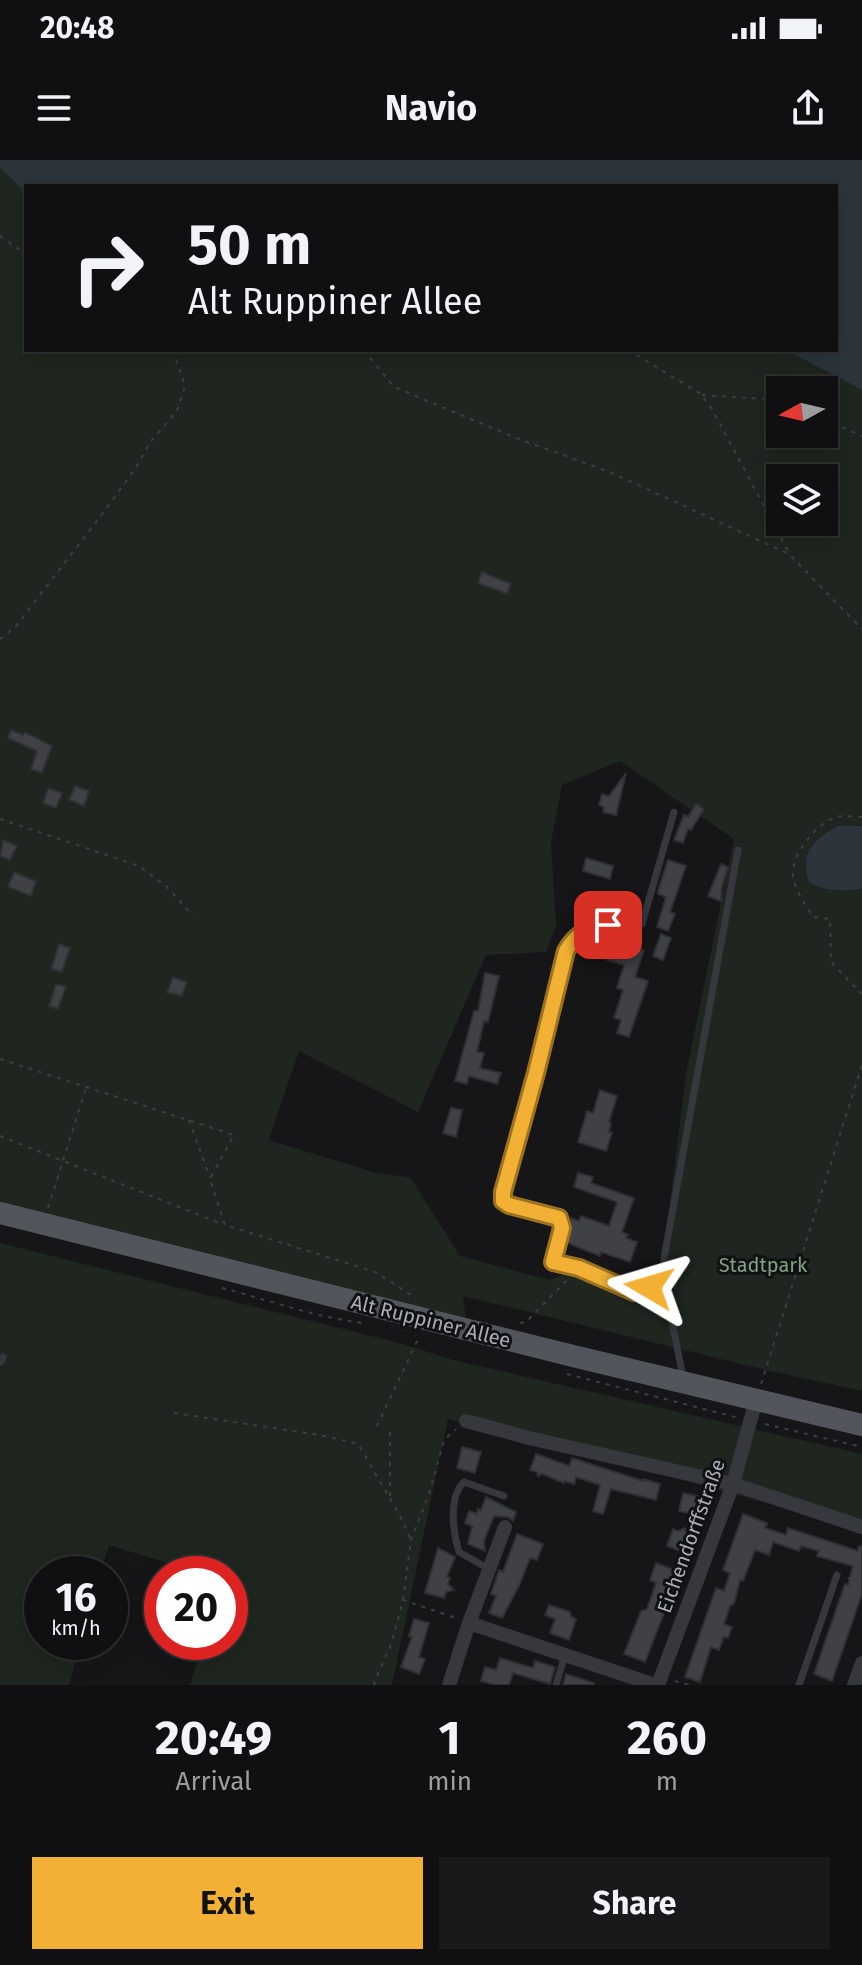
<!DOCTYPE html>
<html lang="en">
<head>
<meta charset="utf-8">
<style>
	:root { --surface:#101012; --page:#19191b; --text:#f1f3f6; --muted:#9c9d9f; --line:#303032; --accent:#f2b134 }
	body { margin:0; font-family:"Fira Sans",sans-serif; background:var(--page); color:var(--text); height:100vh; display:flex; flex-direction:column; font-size:30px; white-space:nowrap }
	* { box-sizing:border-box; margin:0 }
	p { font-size:26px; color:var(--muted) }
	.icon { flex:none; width:44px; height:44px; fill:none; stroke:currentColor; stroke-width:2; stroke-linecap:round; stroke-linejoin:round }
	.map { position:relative; height:1525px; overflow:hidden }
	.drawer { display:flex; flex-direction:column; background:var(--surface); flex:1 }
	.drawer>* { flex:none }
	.hud { position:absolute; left:24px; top:24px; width:814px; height:168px; border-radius:0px; box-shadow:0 4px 20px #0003,0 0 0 2px var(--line); background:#101012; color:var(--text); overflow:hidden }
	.needle { width:52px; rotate:262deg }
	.fabs { position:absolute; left:766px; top:216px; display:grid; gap:16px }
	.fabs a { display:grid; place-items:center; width:72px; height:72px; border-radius:0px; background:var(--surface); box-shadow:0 4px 20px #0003,0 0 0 2px var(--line); font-size:40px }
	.speed { position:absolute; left:24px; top:1396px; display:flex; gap:16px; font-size:40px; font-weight:700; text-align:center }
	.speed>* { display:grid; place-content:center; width:104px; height:104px; border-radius:50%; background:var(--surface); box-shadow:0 4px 20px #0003,0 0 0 2px var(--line); line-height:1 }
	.speed small { font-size:20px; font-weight:400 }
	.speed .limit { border:12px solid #d22; background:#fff; color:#111 }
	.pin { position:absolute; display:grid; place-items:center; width:68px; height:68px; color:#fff; margin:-34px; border-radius:16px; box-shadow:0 4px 12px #0006 }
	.me { position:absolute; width:88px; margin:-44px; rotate:277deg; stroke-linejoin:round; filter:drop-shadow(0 0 6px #0008) }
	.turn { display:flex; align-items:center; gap:28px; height:168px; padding:0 32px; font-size:36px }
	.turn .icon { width:104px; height:104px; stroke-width:2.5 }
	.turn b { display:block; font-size:56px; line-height:68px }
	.eta { display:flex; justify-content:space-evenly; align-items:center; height:136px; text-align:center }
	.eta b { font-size:48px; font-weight:700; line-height:56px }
	.button { display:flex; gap:16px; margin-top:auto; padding:16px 32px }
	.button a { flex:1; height:92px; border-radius:0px; background:var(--accent); color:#111; font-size:32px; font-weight:700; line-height:92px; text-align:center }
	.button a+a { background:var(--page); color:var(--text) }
	.status { display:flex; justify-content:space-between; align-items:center; height:56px; padding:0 40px; background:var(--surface); direction:ltr }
	.status svg { height:22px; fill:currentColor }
	header { display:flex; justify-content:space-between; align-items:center; height:104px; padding:0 32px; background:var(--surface); font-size:36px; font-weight:700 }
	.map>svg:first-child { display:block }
</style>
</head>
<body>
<div class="status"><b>20:48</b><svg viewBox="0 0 49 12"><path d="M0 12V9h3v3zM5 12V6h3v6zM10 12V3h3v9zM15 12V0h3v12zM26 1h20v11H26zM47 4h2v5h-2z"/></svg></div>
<header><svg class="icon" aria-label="menu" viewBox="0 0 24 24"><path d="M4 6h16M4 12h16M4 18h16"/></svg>Navio<svg class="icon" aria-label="share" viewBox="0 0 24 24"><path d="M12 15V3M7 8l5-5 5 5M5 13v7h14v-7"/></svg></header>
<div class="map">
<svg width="862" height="1525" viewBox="0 0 862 1525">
	<rect width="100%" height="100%" fill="#161618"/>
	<!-- green -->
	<path fill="#1e261f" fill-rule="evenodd" d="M0,8l26,25v157h760l76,40v436l-3,-1 -27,66 30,-3v503l-96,-21 -303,-74 4,31 -467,-124zM780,230h44v44h-44zM780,318h44v44h-44zM620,601l114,78 -48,235 -26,208 -91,-10 -19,8 -90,-24 -49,-78 -38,-6 -104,-32 30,-89 119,61 68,-157 60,-3 10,-26 -5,-83 11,-58z
		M0,1083l403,101 50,16 409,94v75l-270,-74 -144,-36 -56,266h-202l13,-43h27v-68h-27l-94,-29 -9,29h-58v68h39l-12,43h-69z"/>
	<!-- water -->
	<path fill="#2c353c" d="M0,0h862v230l-76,-40h50v-164h-810v7l-26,-25z
		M838,666h24v62l-2,1c-20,2 -33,3 -51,-7 -9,-30 4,-42 29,-56z"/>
	<!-- building -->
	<path fill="#404145" stroke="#303034" stroke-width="2" d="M482,412l29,12 -4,10 -29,-11z
		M11,570l12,5 2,-3 27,14 -10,27 -11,-4 6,-18 -29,-13z
		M626,613l-10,42 -13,-3 1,-5 -5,-2 3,-11 7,2z
		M75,626l14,5 -5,15 -15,-6z
		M48,628l14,5 -6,15 -13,-5z
		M696,644l8,5 -13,21 -3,-1 -5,14 -9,-3 10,-25 4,2z
		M3,680l14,6 -7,14 -10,-4z
		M586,698l27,8 -3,13 -27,-8z
		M668,700l18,6 -16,46 5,2 -7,17 -11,-4 9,-30 -8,-3v-3z
		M721,704l7,3 -6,20 -1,14 -13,-5z
		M14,712l22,9 -5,15 -23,-9z
		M661,774l10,4 -8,22 -10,-4z
		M625,783l19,7 -9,27 13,4 -19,56 -12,-4 4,-13 -7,-2 9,-28 -6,-2 7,-23 -17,-5 4,-12 11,3z
		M59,784l11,4 -8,24 -11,-3z
		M485,813l14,3 -11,46 -4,-1 -7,31 7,1 -4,15 21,5 -4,11 -28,-8 -2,8 -12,-3 19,-70h4z
		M173,817l14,5 -5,14 -15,-4z
		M56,824l10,3 -8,22 -9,-3z
		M600,930l17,6 -8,26 2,1 -2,9 3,1 -6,18 -28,-9 9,-31 6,2z
		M451,948l11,2 -6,27 -13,-4z
		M578,1013l15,4 -2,6 43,15 -12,34 6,3 -2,3 11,4 -7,20 -29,-10 -1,4 -35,-14 6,-24 8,3 2,-5 28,10 8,-24 -43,-15z
		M462,1287l19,5 -6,21 -18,-5z
		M536,1294l33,12 3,-8 71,23v-2l17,5 -4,16 -45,-11 -8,25 -10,-3 7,-26 -24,-8 -2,7 -9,-3 -1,2 -22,-9 -4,2 -1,-4 -7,-2z
		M683,1333l19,4 -4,18 -19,-4z
		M486,1337l30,15 -3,9 -5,-4 -14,-1 -10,25 1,10 -17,-7 4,-18 -7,-3 4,-12 8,3 1,-5 3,1z
		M743,1354l24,9 -2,5 21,7 2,-7 70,23 1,-5 3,1v47l-30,87 -18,-7 31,-90 3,1 5,-19 -36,-10 2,-5 -18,-5 -2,5 -26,-9 -4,13 -14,-5 -12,31 -3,-1 -6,24 -4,2 -6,18 8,3 -4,11 -4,-1 -5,13 -8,-3 -11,35 -15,-5 31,-89 8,3 6,-18 -7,-3z
		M685,1368l2,6 5,2 -6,17 -19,-7 6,-17 5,2z
		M517,1374l26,10 -6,16 -7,-2 -11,28 -17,32 -13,-5 7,-17 -5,-2 8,-24 4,2z
		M438,1388l17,9 -8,20 3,1 -2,6 6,6 -8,2 -2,6 -19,-5z
		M656,1403l24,9 -35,90 -21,-8 17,-43 6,-2 9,-26 -6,-3z
		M549,1445l21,7 1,5 5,2 -7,21 -19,-7 5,-14 -10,-4z
		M414,1459l15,4 -10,34 6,2 -6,15 -18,-7 11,-30 -3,-1z
		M500,1498l33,10 2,-7 20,6 -5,17 -37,-11 -4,12h-14l-14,-4 4,-14 11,3z
		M566,1514l28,9v2h-31z"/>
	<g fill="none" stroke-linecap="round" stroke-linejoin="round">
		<!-- path -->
		<path stroke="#3d3f44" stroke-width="2" stroke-dasharray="4 6" stroke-linecap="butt" d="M0,76l26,18
			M364,190l30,37 120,50 98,36 177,81 73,75
			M628,190l73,44 11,15 77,144
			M702,235l78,5
			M824,259l38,17
			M0,479l16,-13 87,-113 32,-44 16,-28 26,-30 8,-25 -12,-36
			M862,657c-8,0 -19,-2 -26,0 -19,6 -46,39 -43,59 2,15 13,29 20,41l17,2 1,43 31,32
			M0,659l139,47 27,20 27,30
			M0,899l234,76 -24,44 15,46 150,47 41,26
			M189,960l21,58
			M0,976l222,88
			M48,1048l38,-120
			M222,1128c47,12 92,29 141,35
			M520,1163l6,-1 44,-45
			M567,1214l172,44
			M761,1224l101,-319
			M174,1253l146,22 38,9 41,70 12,26
			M765,1264l97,23
			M377,1266l42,-89
			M390,1336v-67
			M848,1418l14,5
			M403,1440l8,-60 18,-46 15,-54 12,-11
			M675,1521l14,4
			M375,1525l-1,-3 17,-37 12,-45 53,18"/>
		<!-- service -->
		<path stroke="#37383d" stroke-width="7" d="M664,1122l-30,10 -55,-24 -26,-6 9,-34 -3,-10 -50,-13 -6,-4v-9l33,-119 30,-122c24,-40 43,-16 76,-27l32,-112
			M1,1202l2,-5
			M683,1217l-19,-95v-24l74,-408
			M489,1409l-30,-17c-6,-19 -11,-55 5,-70l40,14
			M556,1525l9,-30
			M799,1525l38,-110"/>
		<!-- minor -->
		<path stroke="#37383d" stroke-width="14" d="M466,1261l63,17 204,46 129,43
			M469,1463l36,-96
			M449,1525l20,-62 186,62
			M658,1525l75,-201 23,-84
			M854,1525l8,-22"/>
		<!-- primary -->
		<path stroke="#53555c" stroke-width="22" d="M0,1053l573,143 289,69"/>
	</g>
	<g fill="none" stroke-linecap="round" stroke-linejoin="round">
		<defs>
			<path id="route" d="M608,765c-20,2 -32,9 -42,26l-30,122 -33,119v9l6,4 50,13 3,10 -9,34 26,6 55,24 15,-5"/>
		</defs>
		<!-- route casing -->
		<use href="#route" stroke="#9d7322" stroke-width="20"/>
		<!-- route -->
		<use href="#route" stroke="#f2b134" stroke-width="14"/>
	</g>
	<g text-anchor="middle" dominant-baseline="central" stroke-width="6" stroke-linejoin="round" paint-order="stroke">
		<!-- park labels -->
		<g font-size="20" fill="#7fa381" stroke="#111113">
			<text x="763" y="1105">Stadtpark</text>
		</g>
		<!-- street labels -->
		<g font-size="20" fill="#a8adb8" stroke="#111113">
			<text transform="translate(431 1161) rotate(14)">Alt Ruppiner Allee</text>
			<text transform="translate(691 1376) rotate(-70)">Eichendorffstraße</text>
		</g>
	</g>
</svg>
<div class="fabs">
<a><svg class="needle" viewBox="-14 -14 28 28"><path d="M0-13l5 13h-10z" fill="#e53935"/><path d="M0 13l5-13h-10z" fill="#9c9d9f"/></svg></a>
<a><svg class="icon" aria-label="layers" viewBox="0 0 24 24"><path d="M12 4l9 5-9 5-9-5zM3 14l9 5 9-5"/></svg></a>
</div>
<div class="speed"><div>16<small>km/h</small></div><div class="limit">20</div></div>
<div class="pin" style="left:608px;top:765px;background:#d93025"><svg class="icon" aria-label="arrive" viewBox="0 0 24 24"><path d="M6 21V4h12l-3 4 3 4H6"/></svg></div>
<svg class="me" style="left:649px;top:1127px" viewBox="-20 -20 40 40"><path d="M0-17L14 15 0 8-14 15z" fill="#f2b134" stroke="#fff" stroke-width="4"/></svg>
<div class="hud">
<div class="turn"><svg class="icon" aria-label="right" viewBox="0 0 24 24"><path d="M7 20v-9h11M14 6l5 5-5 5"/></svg><div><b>50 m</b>Alt Ruppiner Allee</div></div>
</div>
</div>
<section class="drawer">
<div class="eta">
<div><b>20:49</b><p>Arrival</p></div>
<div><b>1</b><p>min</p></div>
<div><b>260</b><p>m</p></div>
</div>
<div class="button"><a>Exit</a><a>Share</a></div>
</section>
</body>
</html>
